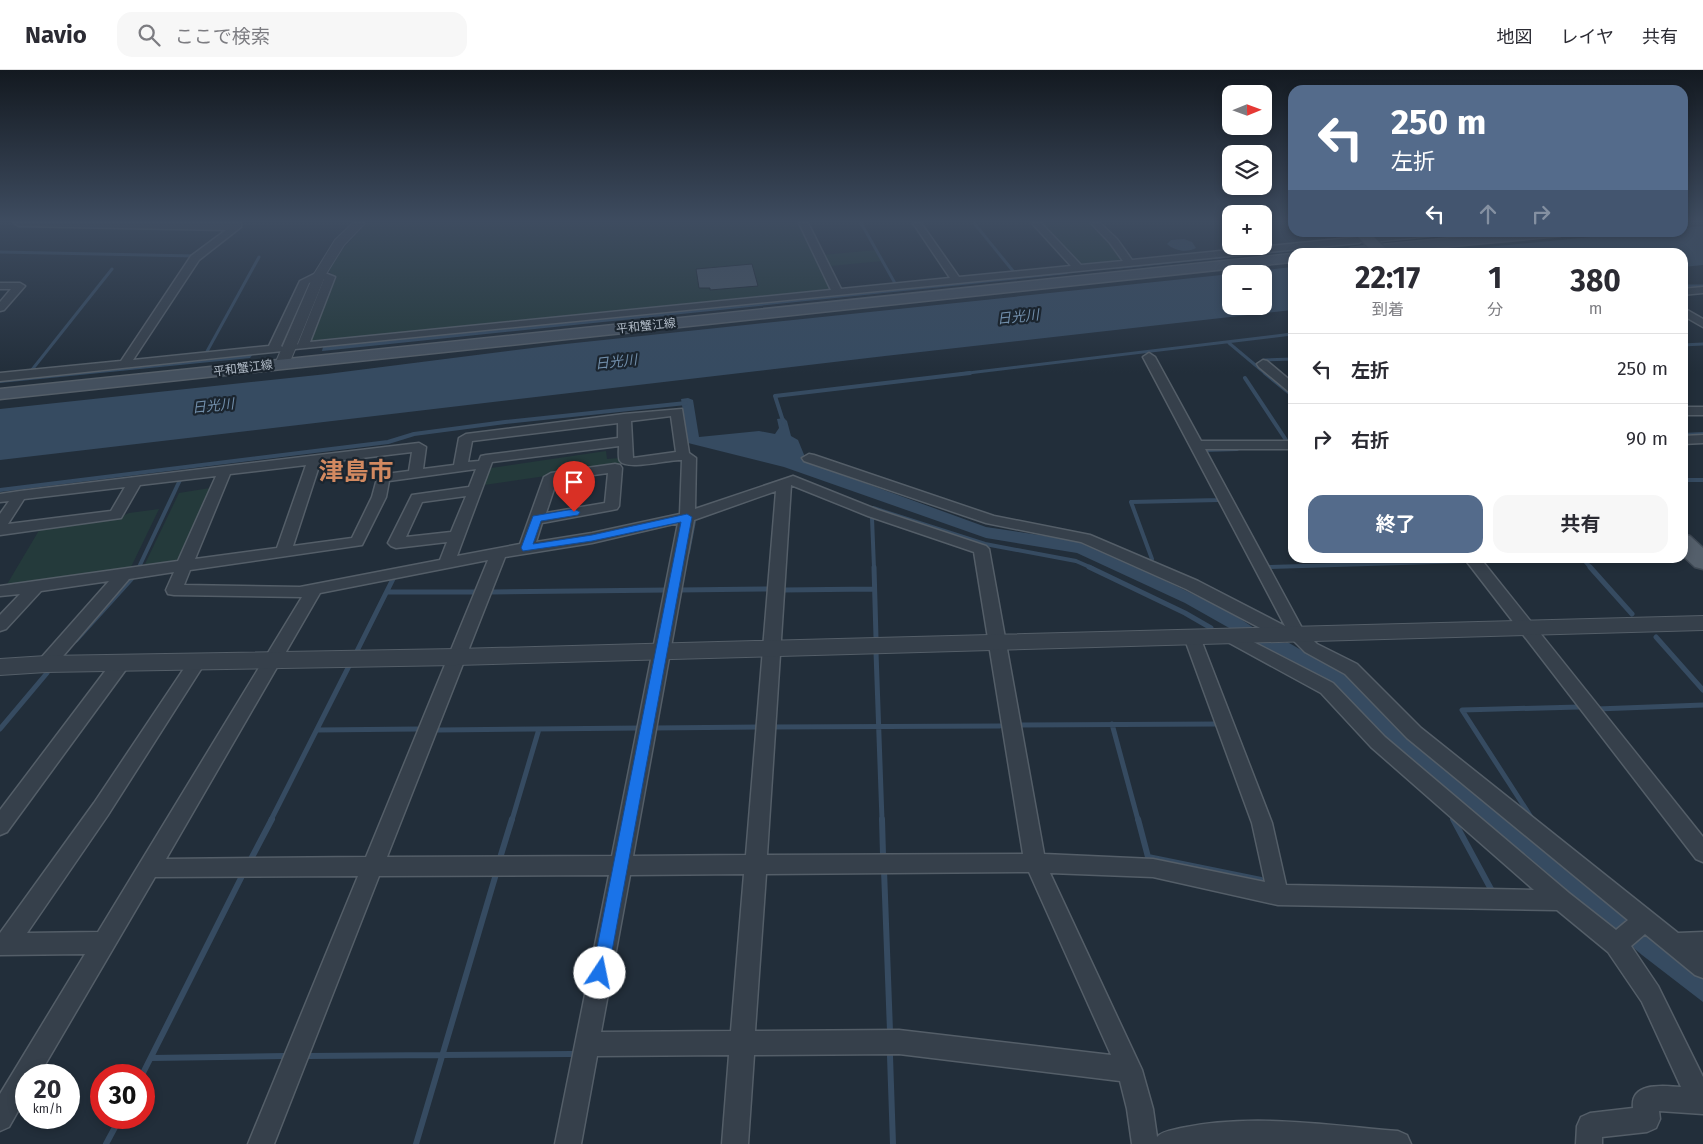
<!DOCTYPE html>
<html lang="ja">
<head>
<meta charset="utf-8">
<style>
	:root { --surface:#fff; --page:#f7f7f7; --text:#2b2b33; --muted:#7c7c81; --line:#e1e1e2; --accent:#546b8b }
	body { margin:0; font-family:"Fira Sans","Noto Sans JP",sans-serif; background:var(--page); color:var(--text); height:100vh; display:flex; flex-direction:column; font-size:19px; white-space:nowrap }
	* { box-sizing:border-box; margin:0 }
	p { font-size:16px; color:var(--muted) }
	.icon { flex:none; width:28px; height:28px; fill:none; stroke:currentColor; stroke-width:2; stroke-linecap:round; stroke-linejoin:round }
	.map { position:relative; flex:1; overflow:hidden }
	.drawer { position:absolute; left:1288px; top:178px; width:400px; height:315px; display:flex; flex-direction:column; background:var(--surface); border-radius:15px; box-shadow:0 2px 8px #0003 }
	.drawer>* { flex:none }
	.hud { position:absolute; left:1288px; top:15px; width:400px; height:152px; border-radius:15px; box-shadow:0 2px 8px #0003; background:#546b8b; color:#fff; overflow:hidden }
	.needle { width:32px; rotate:89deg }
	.tools { position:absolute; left:1222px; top:15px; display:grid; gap:10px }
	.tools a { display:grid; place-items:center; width:50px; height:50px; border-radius:10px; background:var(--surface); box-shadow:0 2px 8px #0003; font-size:25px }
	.speed { position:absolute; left:15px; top:994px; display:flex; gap:10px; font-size:25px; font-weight:700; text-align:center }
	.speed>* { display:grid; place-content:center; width:65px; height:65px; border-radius:50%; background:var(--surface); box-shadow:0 2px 8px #0003; line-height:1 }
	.speed small { font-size:12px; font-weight:400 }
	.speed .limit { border:8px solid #d22; background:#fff; color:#111 }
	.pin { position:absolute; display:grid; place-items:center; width:42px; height:42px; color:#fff; margin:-51px -21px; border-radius:50% 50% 50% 0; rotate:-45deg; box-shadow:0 0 5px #0007 }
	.pin .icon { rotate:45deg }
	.me { position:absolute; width:55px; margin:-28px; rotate:11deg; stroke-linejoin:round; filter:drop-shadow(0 0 4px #0008) }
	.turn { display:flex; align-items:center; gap:18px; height:105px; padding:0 20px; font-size:22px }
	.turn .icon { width:65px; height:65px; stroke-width:2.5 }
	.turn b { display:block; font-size:35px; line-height:42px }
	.lanes { display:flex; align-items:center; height:48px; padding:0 20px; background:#0003; justify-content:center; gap:25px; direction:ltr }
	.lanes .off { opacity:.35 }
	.eta { display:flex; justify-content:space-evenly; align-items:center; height:85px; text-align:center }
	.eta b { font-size:30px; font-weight:700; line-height:35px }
	.cta { display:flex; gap:10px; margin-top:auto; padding:10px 20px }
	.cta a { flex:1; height:58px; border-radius:15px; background:var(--accent); color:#fff; font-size:20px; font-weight:700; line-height:58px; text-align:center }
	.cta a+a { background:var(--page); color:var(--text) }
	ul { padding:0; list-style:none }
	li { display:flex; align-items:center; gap:15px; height:70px; padding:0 20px; border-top:1px solid var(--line) }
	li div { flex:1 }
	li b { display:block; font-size:19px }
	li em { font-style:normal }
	header { display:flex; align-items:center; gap:30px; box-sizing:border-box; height:70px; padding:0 25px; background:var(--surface); border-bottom:1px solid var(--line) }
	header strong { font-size:24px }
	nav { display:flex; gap:28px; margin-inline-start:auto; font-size:18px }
	.search { width:350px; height:45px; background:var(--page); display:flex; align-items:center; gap:12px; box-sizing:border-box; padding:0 18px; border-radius:15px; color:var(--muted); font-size:19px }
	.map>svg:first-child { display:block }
</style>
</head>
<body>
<header>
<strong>Navio</strong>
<div class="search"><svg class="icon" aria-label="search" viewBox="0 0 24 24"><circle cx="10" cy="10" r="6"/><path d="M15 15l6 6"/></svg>ここで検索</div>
<nav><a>地図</a><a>レイヤ</a><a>共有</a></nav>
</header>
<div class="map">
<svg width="1703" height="1074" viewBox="0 0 1703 1074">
	<rect width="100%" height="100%" fill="#222e3a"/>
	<!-- green -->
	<path fill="#243a3b" d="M367,153h433l13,29 10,3 53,-5 6,11 -62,6 10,21 -2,3 -521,52 27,-66 -5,-6 13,-21z
		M1039,153h53l16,14 16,24 -46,3z
		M606,381l1,8 13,-1 1,7 -137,20 7,-17z
		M210,418l-31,73 -35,5 35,-73z
		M159,439l-28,58 -125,19 35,-59 77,-9 11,-5z"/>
	<!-- water -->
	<path fill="#364b61" d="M1703,156v39l-20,2 -1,-15h-245l196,-19 49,-1 1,-4z
		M1184,169l8,3 4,6c-9,5 -21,3 -29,-4l4,-4z
		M1300,178l4,2 -188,19 -3,-3z
		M1292,197v43l-407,46 -885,104v-51l327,-35 229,-29 675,-71v32h33v-32h-32z
		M1065,201l3,3 -746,77 1,-4z
		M253,284l-3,4 -250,25v-4z
		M688,328l5,2 6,37 60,-6 16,3 4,-6 -2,-9 7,-1 3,3 4,15 7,4 9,22 179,65 99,15 145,70 42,28 7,3h10l58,33 54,56 249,205 53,41v24l-61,-47 -260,-220 -50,-51 -74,-39 -22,-16h-5l-46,-26 -108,-50 -91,-15 -202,-71 -96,-24 -7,-44z"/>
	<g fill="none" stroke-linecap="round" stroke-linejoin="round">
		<!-- stream-far3 -->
		<path stroke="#364b61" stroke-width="3" d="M861,153l35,62
			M974,153l39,48
			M0,182l195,4
			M1682,216h21
			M1229,273l37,31
			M1682,275l21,-1
			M205,285l54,-98
			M1264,290l28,-1
			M31,301l81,-102
			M960,304l332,-40"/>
		<!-- stream-far2 -->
		<path stroke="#364b61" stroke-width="4" d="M1265,303l27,22
			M1245,308l41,62
			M784,354l-9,-28 195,-23
			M1682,365l21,-1
			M1205,380l32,-1
			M1682,410h21
			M0,420l388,-48 26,-8 91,-12 181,-19
			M873,438l112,36 91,17 16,7
			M872,448l2,50
			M688,482l6,-31
			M1682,487h2
			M1152,489l-21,-57 88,-2 -1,-3
			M1583,489l8,9
			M1480,490l173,-2
			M139,497l41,-87
			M1268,497l199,-6"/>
		<!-- stream-far1 -->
		<path stroke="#364b61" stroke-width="5" d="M874,497l2,71
			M1089,497l96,46 26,15
			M1590,497l42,47
			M679,520l91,-1
			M783,520l91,-1
			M388,522h90
			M490,522l178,-2
			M1656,567l47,53
			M76,570l56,-62
			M357,581l37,-74
			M876,582l6,168
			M1597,639l106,-4
			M1112,654l26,96
			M1021,655l199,-1
			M772,657l228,-1
			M653,658l106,-1
			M0,659l47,-56
			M317,660l101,-1
			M438,660l202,-2
			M1452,746l2,4
			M1531,747l-69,-107 117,-3
			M271,750l78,-154
			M512,750l27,-91"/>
		<!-- stream -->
		<path stroke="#364b61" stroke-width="6" d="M882,749l1,36
			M1138,749l10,38 113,23
			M1453,749l39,72h-3
			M500,788l12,-39
			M251,789l21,-40
			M884,800l6,161
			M307,986l265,-2
			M890,986l3,88
			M151,988l134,-2
			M142,1005l100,-199
			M106,1074l14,-26
			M416,1074l80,-270"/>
	</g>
	<!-- building -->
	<path fill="#485664" stroke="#1d2731" d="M752,194l6,22 -48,4v-2h-11l-3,-19z"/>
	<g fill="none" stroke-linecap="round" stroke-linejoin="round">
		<defs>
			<path id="minor" d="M14,153h227v4l-42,33 -66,100 136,-14 31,-65 20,-10 15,6 -25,65 521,-52 -32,-67h9l33,66 109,-11 -37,-55h8l38,54 112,-11 -39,-43h9l40,42 42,-4 -13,-18 -19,-20h9l17,16 15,21 227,-23 5,3 -5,3 -1064,106 -2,-2 5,-3 26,-65 -3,-1 -12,5 -28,63 4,3 -2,2 -283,30v-8l121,-12 70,-105 35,-26 -207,-4z
				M1406,162h36l-4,3 -66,7 -5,-3 5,-3z
				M0,213h20l5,3 -21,24 -4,1v-9l11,-13h-11z
				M1703,217v6l-21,2v-6z
				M1682,237l21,12v8l-21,-12z
				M1149,283l6,4 46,84h91v8h-87l98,181 14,14 40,20 64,64 257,205 25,-1v46l-8,-3 -50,-41 -14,12 27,40 45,91v37l-44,-3 1,8 -4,9 -9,4 -45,5v7h-26l1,-18 4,-9 9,-4 43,-5c-3,-27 32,-22 48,-21l-39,-85 -34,-50 -51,-42 -279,-5 -125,-28 -103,-4 92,197 11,39 4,28c5,-6 16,-7 24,-9 71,-15 145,-3 217,3l9,4 4,9h-279l-5,-35 -7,-28 -221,-27 -145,1 -6,89h-26l7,-89 -132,1 -16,88h-26l54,-269 -230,1 -105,268h-26l110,-268 -203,1 -116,198h-13v22l-17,30 -9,4v-37l85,-140 -85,1v-22l94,-130 97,-145 6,-2 6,2 3,4 -3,4 -95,149 -81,118 71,-1 204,-335 -128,-2 -6,-1 -2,-4 8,-18 -45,7 -77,90 -6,1 -6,-1 -3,-5 3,-5 69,-78 -68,10 -35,38 -6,2v-16l20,-21 -20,2v-10l178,-25 38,-85 -76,9 -19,33 -121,17v-21l9,-13 -9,1v-8l20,-3 399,-48 7,4 -3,22 31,-4 5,-27 7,-4 158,-20 58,-5 7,44 7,5 -1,51 98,-33 85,34 108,36 3,3 55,305 109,5 112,23 -13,-59 -68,-186 2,-4 6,-2 6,2 2,4 72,186 14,62 248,5 -163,-143 -50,-54 -97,-53 -2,-4 2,-4 6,-2 103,53 52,54 184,156 47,37 12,-10 -221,-182 -62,-64 -40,-22 -13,-13 -5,2 -6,-2 -95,-50 -105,-47 -95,-19 -182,-62 -2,-3 7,-4 5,1 180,61 96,19 108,46 87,45 -142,-269zM671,346l5,36 -43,6 -2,-37zM618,353v15l-132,17 -5,1 -2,5 -11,1 4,-21zM619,376c0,4 -1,12 1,15 7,10 50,-2 62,-1l-2,54 -88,19 -56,9 6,-19 70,-13 5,-1 2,-3 3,-38 -2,-3 -5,-1 -64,9 -7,4 -24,67 -63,12 35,-94zM412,382l-3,19 -31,4 -6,22 -20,41 -59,8 27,-83zM306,395l-29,83 -82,11 35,-85zM476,399l-7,18 -57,8 -24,48 3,3 5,2 51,-6 -7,18 -140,27 -116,-2 6,-15 172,-25 24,-48 3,-16zM608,403l-3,30 -59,10 11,-33zM791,415l77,31 106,36 49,302 -256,1zM125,417l-14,24 -103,13 16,-25zM776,421l-30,364 -113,1 61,-336zM466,426l-15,36 -45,5 16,-35zM678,453l-66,333 -225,1 118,-300 87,-14zM488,490l-122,297 -200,2 154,-266zM1029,802l82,183 -212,-25 -144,1 11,-157zM744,804l-13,157 -130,1 29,-157z
				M1263,290l4,1 25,21v10l-4,-1 -29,-24 -2,-3z
				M1682,337h21v8h-21z
				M1703,365v8l-21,1v-8z
				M1464,488h16l223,279v25l-7,-3z
				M121,587l6,1 3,5 -3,5 -120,164 -7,3v-25l115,-152z"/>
			<path id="tertiary" d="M353,153h12l-21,22 -18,29 -37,90 -2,3h-10l-2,-3 39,-90 21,-34z
				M1703,546v14l-1246,35 -411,7 -46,3v-16l46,-3 411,-7z"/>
			<path id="secondary" d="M1513,162h53l-6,4 -172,16h-44l7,-4z
				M1292,184v8l-1292,137v-10z"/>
			<path id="primary" d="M1353,162h16l20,20h-16z
				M1682,464l8,2 13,12v21l-8,-2 -13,-12z"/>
		</defs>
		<!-- minor casing -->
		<use href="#minor" stroke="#545e68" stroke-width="3"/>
		<!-- tertiary casing -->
		<use href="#tertiary" stroke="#545e68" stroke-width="2"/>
		<!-- secondary casing -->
		<use href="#secondary" stroke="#545e68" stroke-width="3"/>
		<!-- primary casing -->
		<use href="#primary" stroke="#3f4954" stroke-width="3"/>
		<!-- minor -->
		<use href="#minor" fill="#36404b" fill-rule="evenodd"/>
		<!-- tertiary -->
		<use href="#tertiary" fill="#36404b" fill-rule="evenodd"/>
		<!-- secondary -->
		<use href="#secondary" fill="#44505e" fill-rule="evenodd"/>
		<!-- primary -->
		<use href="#primary" fill="#545f6b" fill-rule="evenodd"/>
	</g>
	<!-- sky -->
	<linearGradient id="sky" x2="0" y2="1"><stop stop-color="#131920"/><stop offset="0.5" stop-color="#3e4c60"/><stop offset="1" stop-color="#3e4c60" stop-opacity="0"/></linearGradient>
	<rect width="1703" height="303" fill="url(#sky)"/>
	<!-- route -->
	<path fill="#1a73e8" stroke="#114b97" d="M574,439l6,3 -2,3 -37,6 -8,23 59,-9 95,-21 5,3 -84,456 -2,5 -6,3 -5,-3 -3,-5 89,-451 -89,19 -69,10 -2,-3 12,-32z"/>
	<g text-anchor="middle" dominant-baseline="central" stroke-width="4.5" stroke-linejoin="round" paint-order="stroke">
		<!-- far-street labels -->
		<g font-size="12" fill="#b1bbc7" stroke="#1b252f">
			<text transform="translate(646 256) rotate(-6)">平和蟹江線</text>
			<text transform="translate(243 298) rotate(-7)">平和蟹江線</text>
		</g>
		<!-- far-water labels -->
		<g font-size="14" font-style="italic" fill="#718eaa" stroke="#1b252f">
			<text transform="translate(1018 247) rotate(-6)">日光川</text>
			<text transform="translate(616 292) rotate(-6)">日光川</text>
			<text transform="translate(213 336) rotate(-6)">日光川</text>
		</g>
		<!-- town labels -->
		<g font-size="25" font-weight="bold" fill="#d28960" stroke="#1b252f">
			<text x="356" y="402">津島市</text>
		</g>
	</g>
</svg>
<div class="tools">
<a><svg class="needle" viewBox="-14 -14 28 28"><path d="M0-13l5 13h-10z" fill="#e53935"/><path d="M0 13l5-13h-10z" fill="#7c7c81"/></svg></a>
<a><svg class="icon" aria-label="layers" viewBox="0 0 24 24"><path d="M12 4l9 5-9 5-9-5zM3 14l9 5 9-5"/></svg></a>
<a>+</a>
<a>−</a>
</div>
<div class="speed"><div>20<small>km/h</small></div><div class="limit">30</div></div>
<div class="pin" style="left:574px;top:442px;background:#d93025"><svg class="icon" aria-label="arrive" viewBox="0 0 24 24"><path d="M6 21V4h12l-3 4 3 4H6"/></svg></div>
<svg class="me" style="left:600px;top:903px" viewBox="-20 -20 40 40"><circle r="19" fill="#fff"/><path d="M0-13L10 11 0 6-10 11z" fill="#1a73e8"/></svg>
<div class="hud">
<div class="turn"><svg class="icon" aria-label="left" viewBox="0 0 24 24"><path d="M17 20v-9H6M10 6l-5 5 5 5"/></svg><div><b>250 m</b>左折</div></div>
<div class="lanes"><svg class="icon" aria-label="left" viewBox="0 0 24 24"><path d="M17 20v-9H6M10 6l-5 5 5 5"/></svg><svg class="icon off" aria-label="ahead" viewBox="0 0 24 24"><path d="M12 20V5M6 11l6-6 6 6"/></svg><svg class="icon off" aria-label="right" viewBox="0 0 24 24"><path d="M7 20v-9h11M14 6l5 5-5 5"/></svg></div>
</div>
<section class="drawer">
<div class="eta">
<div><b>22:17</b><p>到着</p></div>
<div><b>1</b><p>分</p></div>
<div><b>380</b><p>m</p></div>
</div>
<ul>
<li><svg class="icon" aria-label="left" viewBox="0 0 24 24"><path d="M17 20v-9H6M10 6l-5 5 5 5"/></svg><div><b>左折</b></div><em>250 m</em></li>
<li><svg class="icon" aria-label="right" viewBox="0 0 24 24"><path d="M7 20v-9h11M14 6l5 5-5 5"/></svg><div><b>右折</b></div><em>90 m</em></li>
</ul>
<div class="cta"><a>終了</a><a>共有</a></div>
</section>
</div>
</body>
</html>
